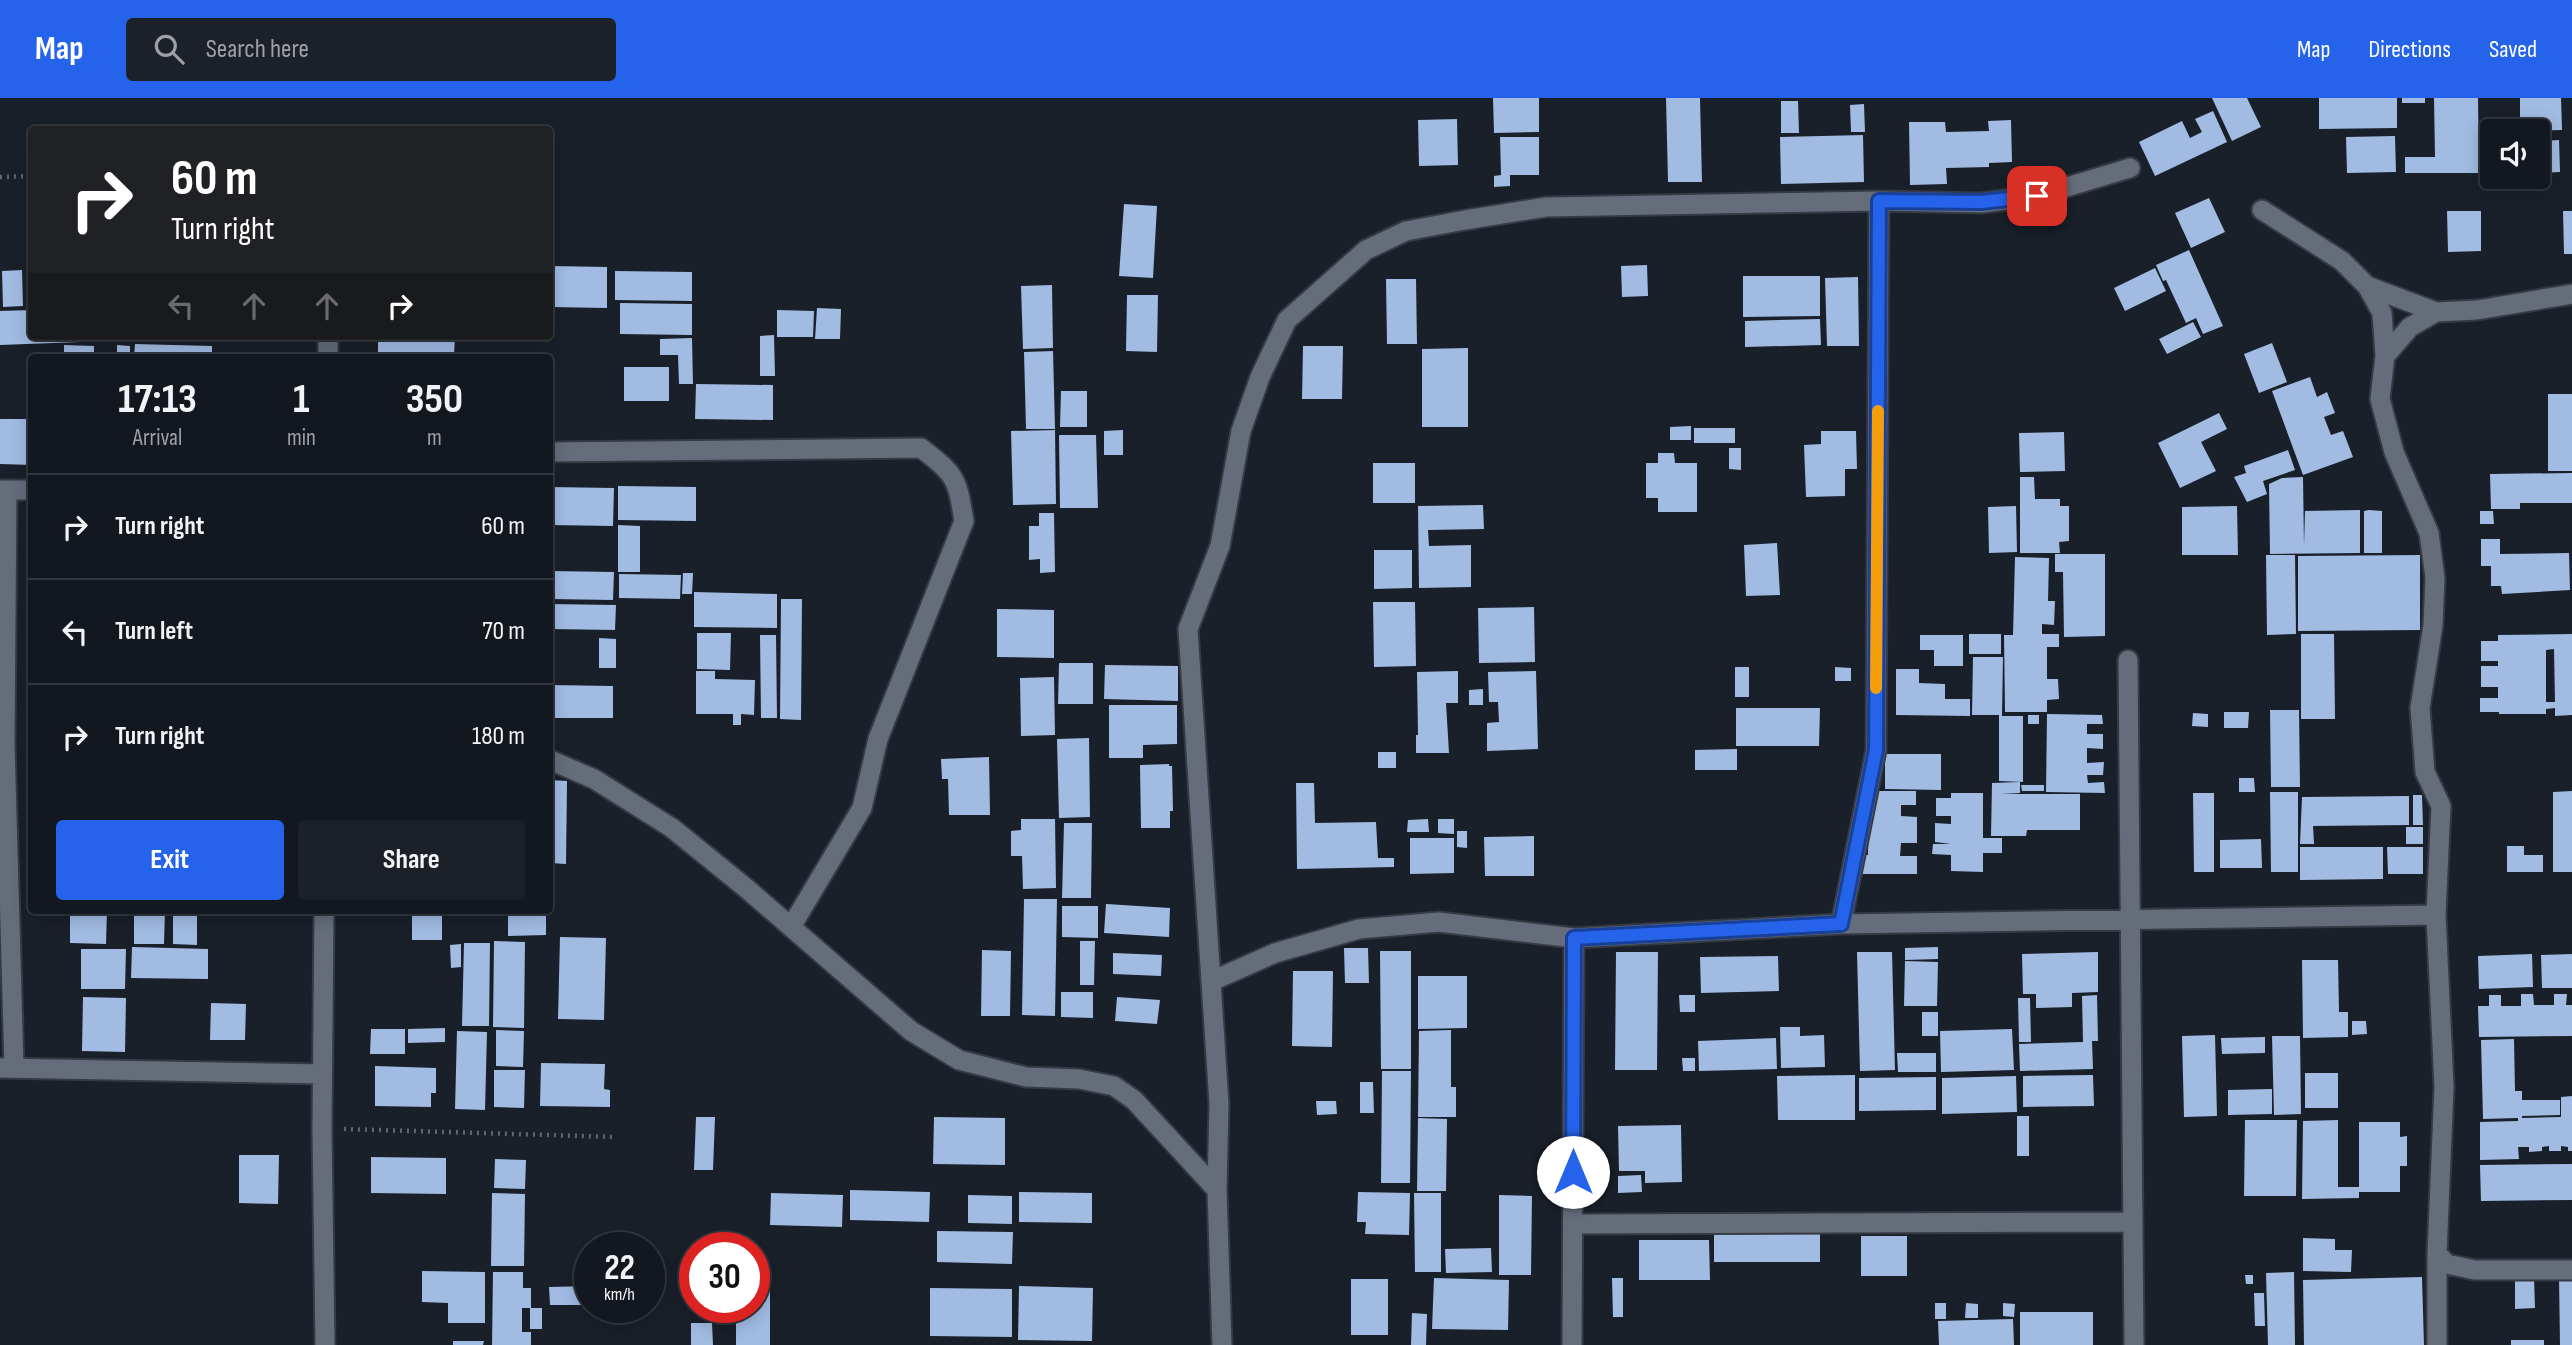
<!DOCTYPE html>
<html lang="en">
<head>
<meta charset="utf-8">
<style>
	:root { --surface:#131820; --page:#1c2129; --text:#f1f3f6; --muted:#9da0a5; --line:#32373e; --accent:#2563eb }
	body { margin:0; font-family:"Sofia Sans Condensed",sans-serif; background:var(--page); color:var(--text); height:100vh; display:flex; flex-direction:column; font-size:26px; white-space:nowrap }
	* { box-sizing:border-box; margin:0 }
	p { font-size:23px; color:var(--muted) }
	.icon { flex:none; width:38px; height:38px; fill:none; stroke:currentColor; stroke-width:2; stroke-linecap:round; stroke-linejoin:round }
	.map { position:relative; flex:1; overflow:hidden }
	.sheet { position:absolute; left:28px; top:256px; width:525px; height:560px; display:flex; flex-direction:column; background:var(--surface); border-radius:7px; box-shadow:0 4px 18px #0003,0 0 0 2px var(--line) }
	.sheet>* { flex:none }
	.banner { position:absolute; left:28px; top:28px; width:525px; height:214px; border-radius:7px; box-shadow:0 4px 18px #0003,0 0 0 2px var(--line); background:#202124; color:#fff; overflow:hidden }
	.fabs { position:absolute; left:2480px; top:21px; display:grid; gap:14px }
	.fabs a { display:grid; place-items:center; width:70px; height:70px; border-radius:7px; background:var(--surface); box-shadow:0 4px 18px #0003,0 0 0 2px var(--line); font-size:35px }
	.speed { position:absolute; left:574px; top:1134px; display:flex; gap:14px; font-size:35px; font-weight:700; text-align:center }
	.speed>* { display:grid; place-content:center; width:91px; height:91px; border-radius:50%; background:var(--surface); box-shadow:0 4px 18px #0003,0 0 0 2px var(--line); line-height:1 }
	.speed small { font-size:18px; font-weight:400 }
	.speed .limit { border:10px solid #d22; background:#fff; color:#111 }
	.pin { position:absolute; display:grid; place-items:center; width:60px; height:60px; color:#fff; margin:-30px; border-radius:14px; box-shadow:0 4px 10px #0006 }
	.me { position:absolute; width:77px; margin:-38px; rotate:0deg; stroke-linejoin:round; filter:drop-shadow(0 0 5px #0008) }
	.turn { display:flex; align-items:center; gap:24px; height:147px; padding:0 28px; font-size:32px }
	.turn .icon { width:91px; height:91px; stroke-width:2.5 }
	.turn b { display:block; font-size:49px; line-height:60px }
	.lanes { display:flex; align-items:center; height:66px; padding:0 28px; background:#0003; justify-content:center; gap:35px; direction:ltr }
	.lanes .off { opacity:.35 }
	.eta { display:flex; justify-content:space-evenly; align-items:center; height:119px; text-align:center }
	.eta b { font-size:42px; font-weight:700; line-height:49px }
	.action { display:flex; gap:14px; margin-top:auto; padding:14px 28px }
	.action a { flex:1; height:80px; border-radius:7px; background:var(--accent); color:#fff; font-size:28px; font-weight:700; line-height:80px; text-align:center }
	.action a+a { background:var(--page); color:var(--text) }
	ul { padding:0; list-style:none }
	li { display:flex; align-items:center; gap:21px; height:105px; padding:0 28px; border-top:2px solid var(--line) }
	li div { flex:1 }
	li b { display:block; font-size:26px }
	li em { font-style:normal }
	header { display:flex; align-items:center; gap:42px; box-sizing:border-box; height:98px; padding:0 35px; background:var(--accent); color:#fff }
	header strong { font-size:33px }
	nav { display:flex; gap:38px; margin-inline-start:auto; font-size:24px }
	.search { width:490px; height:63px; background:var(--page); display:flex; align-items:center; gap:18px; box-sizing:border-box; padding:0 24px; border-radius:7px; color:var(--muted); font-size:26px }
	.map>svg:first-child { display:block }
</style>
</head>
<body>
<header>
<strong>Map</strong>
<div class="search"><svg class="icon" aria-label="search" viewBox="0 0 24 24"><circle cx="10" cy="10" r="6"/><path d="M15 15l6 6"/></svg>Search here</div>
<nav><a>Map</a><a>Directions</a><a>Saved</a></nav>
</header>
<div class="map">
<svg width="2572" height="1247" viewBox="0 0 2572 1247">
	<rect width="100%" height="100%" fill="#19202a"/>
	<!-- building -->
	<path fill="#a1bbe3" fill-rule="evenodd" d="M1493,0h46v34l-45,1z
		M1666,0h34l2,84h-34z
		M2212,0h35l14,29 -29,14z
		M2319,0h78v30l-78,1z
		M2402,0h23v5h-23z
		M2434,0h44l1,75h-74v-16h30z
		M2520,0h41l1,32 -42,1z
		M1781,3h17l1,32h-18z
		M1864,6l1,28h-14l-1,-27z
		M2213,13l14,31 -72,34 -16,-34 43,-21 8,17 12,-6 -7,-13z
		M1457,21l1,46 -39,1 -1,-46z
		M2011,22l1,42 -23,1v4l-43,1 1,16 -37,1 -1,-63h36l1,10 43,-1 -1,-10z
		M1863,37l1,47 -83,2 -1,-47z
		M2395,38l1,36 -49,1 -1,-36z
		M1500,39h39v38h-29v11l-16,1v-11l7,-1z
		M2482,40h10v37h-9z
		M2559,42l1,32 -22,1v-32z
		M2209,100l16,34 -34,16 -16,-35z
		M1124,106l33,2 -4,72 -34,-2z
		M2447,113h34v40l-33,1z
		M2563,113h9v43h-8z
		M2189,152l34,76 -20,8 -7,-16 -10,5 -20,-43 -3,1 -7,-16z
		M1647,167l1,31 -26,1 -1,-31z
		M550,168l57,1v41l-57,-1z
		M2155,170l11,23 -41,20 -11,-23z
		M22,172l1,36 -20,1 -1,-36z
		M615,173l77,1v29l-77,-1z
		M1743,178h77v40l-77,1z
		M1858,179l1,69h-32l-2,-68z
		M1386,181h30l1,65h-30z
		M1052,187l1,63 -30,1 -2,-63z
		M1127,197h31l-1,57 -31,-1z
		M620,205l72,1v31l-72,-1z
		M817,210l24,1 -1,30h-25z
		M32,212v26h102v4l-134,5v-34z
		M777,212l37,1 -1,26h-36z
		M1820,221l1,26 -76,2v-26z
		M2193,224l8,15 -34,17 -8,-15z
		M774,237l1,41h-15v-40z
		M136,238h76v6l-77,-1z
		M215,238h73v5l-73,-1z
		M378,238h77l-1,19 -76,-1z
		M692,240l1,46h-14l-1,-29h-18v-16z
		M2272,245l15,39 -28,11 -15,-39z
		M135,246l77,2v11h-78z
		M64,247l30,1v11h-30z
		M117,247l13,1v11h-13z
		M1303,248h40l-1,53h-40z
		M1468,250v79h-46v-78z
		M1053,253l2,78h-29l-2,-77z
		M624,269h45v34h-45z
		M2310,279l7,20 10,-5 8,21 -11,4 7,18 12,-4 10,26 -50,18 -31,-84z
		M696,286l77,1v35l-78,-1z
		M1061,293h26v36h-27z
		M2548,296h24v77h-24z
		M2219,315l8,16 -26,13 15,29 -36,17 -22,-45z
		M0,321h32v46l-32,-1z
		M1691,328v14h-21v-13z
		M1694,330h41v15h-41z
		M1055,332l1,74 -43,1 -2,-74z
		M1123,332v25h-19v-24z
		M1821,333h35l1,38h-12v27l-39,1 -2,-52 17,-1z
		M2064,334l1,39 -45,1 -1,-39z
		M1059,337h37l2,73h-38z
		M1729,350h12v22l-12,-1z
		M2288,352l7,20 -32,11 4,13 -20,8 -13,-25 12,-4 -2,-7z
		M1658,355h16l1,10h22v49h-39v-14h-12v-35h12z
		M1373,365h42v40h-42z
		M2572,375v30h-52v6h-29l-1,-35z
		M2020,379h14l1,22h25v7h9v35l-10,1 1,11h-40z
		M2303,379l1,68 1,-34 55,-1v43l-90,1 -1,-70 13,-6z
		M618,388l78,1v34l-78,-1z
		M550,389l64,1 -1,38 -63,-1z
		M1483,407l1,24 -56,1 1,16 42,-1v42l-52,1 -1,-82z
		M2016,408l1,46 -28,1 -1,-46z
		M2237,408l1,49h-56v-48z
		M2369,412l13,1v42h-18v-42z
		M2480,413h13l1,13h-14z
		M1039,415h15l1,59 -15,1v-14l-11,1v-34h10z
		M618,427l22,1v46h-22z
		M2481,441h19v15l69,-1 1,37 -68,4 -1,-8h-10v-20h-10z
		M1777,445l3,52 -34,1 -2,-51z
		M1374,452h38v38l-38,1z
		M2055,456h50v82l-41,1 -1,-65h-8z
		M2266,457h29l1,79 -29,1z
		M2420,457v75l-122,1v-75z
		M2015,459l34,1 -1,43h7l-1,24 -12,-1v10h17v13h-12v32h11l1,20 -12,1v12h-42l-1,-77h9z
		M550,473l64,1 -1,28 -63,-1z
		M683,475h10l-1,21h-10z
		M619,476l62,1 -1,24 -61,-1z
		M694,494l83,2v34l-83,-1z
		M781,501h21l-1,121 -21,-1z
		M1373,504h42l1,64 -42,1z
		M550,506l66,1 -1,25 -65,-1z
		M1534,509l1,55 -56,1 -1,-55z
		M997,511l57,1v48l-57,-1z
		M697,535h34l-1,37 -33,-1z
		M1969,536h32v20h-32z
		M2301,536h33l1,85h-34z
		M2572,536v81l-17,1v-8l-9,1v5h-47v-2h-19v-14h18v-11h-17v-21h17v-5h-17v-20h17v-6zM2554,551l1,53h-9v-52z
		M760,537h16l1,83h-16z
		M1920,537h43v31h-29v-16h-14z
		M599,540l17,1v29h-17z
		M1973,559h30l-1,59h21v66l-24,-1v-66h-27z
		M1059,565h34v41h-35z
		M1105,567l73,1v35l-74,-2z
		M1735,569h14v30h-14z
		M1835,569l16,1v13h-16z
		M1896,571h23v14l26,1v15h25v17l-74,-1z
		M696,573h19v8l40,1 -1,35 -13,-1v11h-8v-11h-37z
		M1458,573v32h-12l3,50h-33v-18h2l-1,-63z
		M1536,573l2,78 -51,2v-28l12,-1 -1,-20h-9l-1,-30z
		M1054,579l1,58 -34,1 -1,-58z
		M550,587l63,1v32h-63z
		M1483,591v16h-14v-15z
		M1109,607h68v39l-34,1v13h-34z
		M1736,610h84l-1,38h-83z
		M2270,612h29l1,77h-29z
		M2224,614h25l-1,16h-24z
		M2193,615l15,1v13l-16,-1z
		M2047,616l55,1 1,9h-16v10h16v15l-16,-1v15l17,-1 -1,13h-16l1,8 16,-1 1,11 -59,-1z
		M2028,617h11v9h-11z
		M1089,640l1,79 -31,1 -2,-79z
		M1737,651v21h-42v-20z
		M1378,654h18v16h-18z
		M1885,656h56v36l-56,-1z
		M989,659l1,58h-41l-1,-36h-6l-1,-20z
		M1169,666v2h3l1,45h-3v17h-29l-1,-63z
		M2239,680h15l1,14h-16z
		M550,682l17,1 -1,83 -16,-1z
		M2020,684v11l-19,1h79v36h-53l-1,6h-35l1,-53z
		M1296,685h18l1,40 61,-1 2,36h16v9l-97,2z
		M2021,687h23v6h-22z
		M1869,693h47v14h-15v11l16,1v26h-16l-1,13h17v18h-60v-19h11z
		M2572,693v81h-19v-80z
		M2270,694h28v80h-27z
		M1951,695h32v45h19v15h-19v19l-32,-1v-16l-19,-1 1,-10h18l-16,-2v-19l16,1v-8h-15v-18h15z
		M2193,695h21v79h-20z
		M2413,697h9l1,30h-10z
		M2409,698v29l-96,1 1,18h-14l2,-47z
		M1021,721h34l1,69 -33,1 -1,-33h-11v-25l10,-1z
		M1428,721l1,13h-22l1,-12z
		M1438,721h16v15l-16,-1z
		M1064,725h28l-1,75h-29z
		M2406,729h17v17h-17z
		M1457,733h10v17l-10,-1z
		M1534,738v40h-49l-1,-39z
		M1410,740h44v35l-44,1z
		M2261,741l1,29h-42v-28z
		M2507,748h17v9h19v17h-36z
		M2300,749h83v32l-83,1z
		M2387,749h36v27h-35z
		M1024,801h33l-2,117 -33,-1z
		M1106,806l64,4 -1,29 -65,-4z
		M1062,808h36v32l-36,-1z
		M70,812h37l-1,34 -36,-1z
		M134,812h31l-1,34h-30z
		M173,812h24v35l-24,-1z
		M412,812h30v30h-30z
		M508,812h38v25l-38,1z
		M560,839l46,1 -2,82 -46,-1z
		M494,843l31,1 -1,86 -31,-1z
		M1080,843h15l-1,44h-14z
		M464,845h26l-1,83h-27z
		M461,846v23l-10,1 -1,-23z
		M132,849l76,2v30l-77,-1z
		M1938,849v12l-33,1v-12z
		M1344,850h24l1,35h-24z
		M81,851h45l-1,40h-44z
		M982,852l29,1 -1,65h-29z
		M1380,853h31v118h-30z
		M1616,854h42l-1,118h-42z
		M1857,854h35l3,118 -35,1z
		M2098,854v40l-26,1v14l-36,1v-14h-13l-1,-40z
		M1113,855l49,2 -1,21 -48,-2z
		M2532,856l1,33 -54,2 -1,-33z
		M2572,856v34h-30l-1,-33z
		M1778,858l1,35 -78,2 -1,-36z
		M2302,862h36l1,52h9v25l-45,1z
		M1905,863l33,1 -1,44h-33z
		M1293,873h40l-1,76 -40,-1z
		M1418,878h49v52l-49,1z
		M1061,894h32v26l-32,-1z
		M2521,896h12l1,11h20v-11h13l-1,11h6v31l-93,1 -1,-31h11v-11h12v11h20z
		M1679,897h16v17h-15z
		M2097,897l1,46h-6l1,28 -73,2 -1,-27 64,-2 -1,-46z
		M83,899l43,1 -1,54 -43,-1z
		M1117,899l43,3 -3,24 -42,-3z
		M2018,900h12l1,44h-12z
		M211,905l35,1 -1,36h-35z
		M1922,914h16v24h-16z
		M2352,923h14l1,13 -15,1z
		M1780,929h20v9l24,-1 1,32 -44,1z
		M445,930v14l-37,1v-14z
		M371,931h34v25h-35z
		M2012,931l2,41 -73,2 -1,-41z
		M496,932l28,1 -1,36 -27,-1z
		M1451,932v57h5v30h-38l1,-86z
		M457,933l30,1 -2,78 -30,-1z
		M2215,937l2,81 -33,1 -2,-81z
		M2272,938h28l1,78 -27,1z
		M2265,939v16l-43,1 -1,-16z
		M1776,940l1,31 -78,2 -1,-30z
		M2514,941l1,52h7v9h38v15l-38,1v2l39,-1v-20l11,-1v55h-4v-4l-7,-1v5h-12v-5l-7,1v4l-13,1v-5h-11l1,12 -39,1v-38l38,-1v-3l-35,1 -2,-79z
		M1897,955h39v19h-38z
		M1682,960h13v13h-12z
		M541,965l64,1 -1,25 6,1v17l-70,-1z
		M375,968l61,2v25h-5v14l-56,-1z
		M494,972h31l-1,38 -30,-1z
		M1382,973h29l-1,112h-29z
		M2305,975h33v35h-33z
		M1855,977v45h-77l-1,-44z
		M2093,977l1,31 -71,1v-31z
		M2016,978l1,36 -75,2v-36z
		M1936,979v33l-77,1v-33z
		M1360,984h13l1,31h-14z
		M2272,991v25l-44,1v-25z
		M1316,1003h20l1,13 -20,1z
		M2017,1018h12v40h-12z
		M696,1019h19l-2,53h-19z
		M934,1019l71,1v47l-72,-1z
		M1418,1020l29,1 -1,72h-29z
		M2245,1022h52l-1,76h-52z
		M2338,1022v67h21v-65h41v15l7,-1v30h-7v26h-41v6l-57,1 1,-78z
		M1681,1027l1,57 -37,1v-12h-26l-1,-45z
		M239,1057h40l-1,49 -39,-1z
		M371,1059l75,1v36l-75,-1z
		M495,1061l31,1 -1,29 -31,-1z
		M2572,1066v36l-91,1 -1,-36z
		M1641,1077l1,17 -24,1v-17z
		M850,1092l80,2 -1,30 -79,-2z
		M1019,1094l73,1v30l-73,-1z
		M1358,1094l52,1 -1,42 -44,-1 1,-12h-9z
		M492,1095l33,1 -1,72h-33z
		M771,1095l72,2 -1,32 -72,-2z
		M1414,1095h27v79h-26z
		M968,1097l44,1v28l-44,-1z
		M1499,1097l33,1 -1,79h-32z
		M937,1133l76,1 -1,32 -75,-2z
		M1820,1135v29h-106v-28z
		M1861,1138h46v40h-46z
		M2303,1140l32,1v11h17l-1,22 -48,-1z
		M1639,1142h70l1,40h-71z
		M1491,1150l1,24 -46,1 -1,-24z
		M422,1173l63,1v51h-37v-20l-26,-1z
		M493,1174h30v16h8v20h-9v24h9v13h-39z
		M2294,1174l1,73h-27l-2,-72z
		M2245,1177h8v9h-7z
		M2559,1178h13v69h-12z
		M2422,1179l2,68h-120l-1,-65z
		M2515,1179h19l1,31 -20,1z
		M1434,1180l75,2 -1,50 -76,-1z
		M1612,1180h11v39h-10z
		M1351,1181h37v56h-37z
		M590,1188v19h-40l-1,-18z
		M1019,1188l74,2 -1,53 -74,-1z
		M930,1190l82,1v48l-82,-1z
		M754,1191h16v56h-34v-38h18z
		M2254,1195h10l1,33h-10z
		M1935,1205h11v16h-11z
		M1966,1205l12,1v14h-13z
		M2003,1205l12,1 -1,13 -11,-1z
		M530,1210h12v21h-12z
		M2020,1214h73v33h-73z
		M1412,1215l15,1 -1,31h-15z
		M2013,1221l1,26h-75l-1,-24z
		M691,1225h21l1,22h-22z
		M2511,1242h33v5h-33z
		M453,1243h31l-1,4h-30z"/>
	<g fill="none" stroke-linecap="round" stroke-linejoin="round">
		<defs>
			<path id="minor" d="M2262,112l80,51 25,25 15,27 3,43 -5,43 14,53 35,81 6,45 -2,47 -13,83 5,64 16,34 -5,109 8,172 -7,167 10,10 28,6h97
				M2367,188l69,26 41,-2 95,-16
				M328,238v21
				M2385,258l25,-29 26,-15
				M550,354l371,-4c35,27 36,30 43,73l-86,218 -16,69 -71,119
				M0,392h32
				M7,392l-2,253 9,325
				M2128,562l6,685
				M550,662l44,19 78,49 74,60 165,143 48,29 67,17 53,2 35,7 20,14 83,90
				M324,812l-2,219 3,216
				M1841,826l35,-174 3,-549
				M1212,883l63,-28 84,-24 80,-7 135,16 267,-14 595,-9
				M0,970l322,6
				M1573,1126l560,-2
				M1222,1247l-5,-155 2,-86 -31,-475 32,-83 21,-115 19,-54 27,-57 79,-70 40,-19 59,-11 81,-13 333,-6 102,2 56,-7 93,-28
				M1572,1247l2,-407
				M2437,1247v-91"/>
		</defs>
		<!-- minor casing -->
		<use href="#minor" stroke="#353a43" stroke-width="23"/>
		<!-- path -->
		<path stroke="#616770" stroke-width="4.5" stroke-dasharray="2 5" stroke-linecap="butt" d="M0,79l32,-1
			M344,1031l272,8"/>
		<!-- minor -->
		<use href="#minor" stroke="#656d7b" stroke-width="19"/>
	</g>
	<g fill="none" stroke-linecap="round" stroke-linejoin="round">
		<defs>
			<path id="route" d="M1573,1074l1,-234 267,-14 35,-174 3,-549 102,1 56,-6"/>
		</defs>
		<!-- route casing -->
		<use href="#route" stroke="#184099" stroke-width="18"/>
		<!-- route -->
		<use href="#route" stroke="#2563eb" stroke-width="12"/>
		<!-- slow -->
		<path stroke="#f59e0b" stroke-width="12" d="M1876,590l2,-277"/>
	</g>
</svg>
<div class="fabs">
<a><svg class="icon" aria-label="sound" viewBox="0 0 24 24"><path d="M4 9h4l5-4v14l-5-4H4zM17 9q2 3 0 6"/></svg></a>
</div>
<div class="speed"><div>22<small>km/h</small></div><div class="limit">30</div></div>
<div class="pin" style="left:2037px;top:98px;background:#d93025"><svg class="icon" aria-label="arrive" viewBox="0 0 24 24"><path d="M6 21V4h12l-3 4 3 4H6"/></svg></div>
<svg class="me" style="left:1573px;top:1074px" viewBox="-20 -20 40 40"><circle r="19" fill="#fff"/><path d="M0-13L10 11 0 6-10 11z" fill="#2563eb"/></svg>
<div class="banner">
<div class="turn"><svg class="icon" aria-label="right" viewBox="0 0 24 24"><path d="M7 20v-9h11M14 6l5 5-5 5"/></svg><div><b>60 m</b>Turn right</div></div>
<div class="lanes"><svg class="icon off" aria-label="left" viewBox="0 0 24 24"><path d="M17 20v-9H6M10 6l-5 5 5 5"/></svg><svg class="icon off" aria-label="ahead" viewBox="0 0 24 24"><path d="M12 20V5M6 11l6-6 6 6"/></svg><svg class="icon off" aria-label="ahead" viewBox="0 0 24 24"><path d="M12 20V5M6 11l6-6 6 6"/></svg><svg class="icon" aria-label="right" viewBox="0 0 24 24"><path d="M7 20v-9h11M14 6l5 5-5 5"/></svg></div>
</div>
<section class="sheet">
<div class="eta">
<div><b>17:13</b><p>Arrival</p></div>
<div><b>1</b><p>min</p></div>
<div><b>350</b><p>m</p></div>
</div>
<ul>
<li><svg class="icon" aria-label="right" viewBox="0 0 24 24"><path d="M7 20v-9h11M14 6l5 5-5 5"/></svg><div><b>Turn right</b></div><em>60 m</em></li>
<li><svg class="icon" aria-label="left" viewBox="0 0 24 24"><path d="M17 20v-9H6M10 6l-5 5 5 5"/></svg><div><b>Turn left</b></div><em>70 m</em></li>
<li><svg class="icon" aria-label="right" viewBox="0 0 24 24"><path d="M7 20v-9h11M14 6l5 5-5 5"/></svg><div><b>Turn right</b></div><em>180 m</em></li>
</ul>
<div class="action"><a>Exit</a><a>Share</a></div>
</section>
</div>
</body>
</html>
